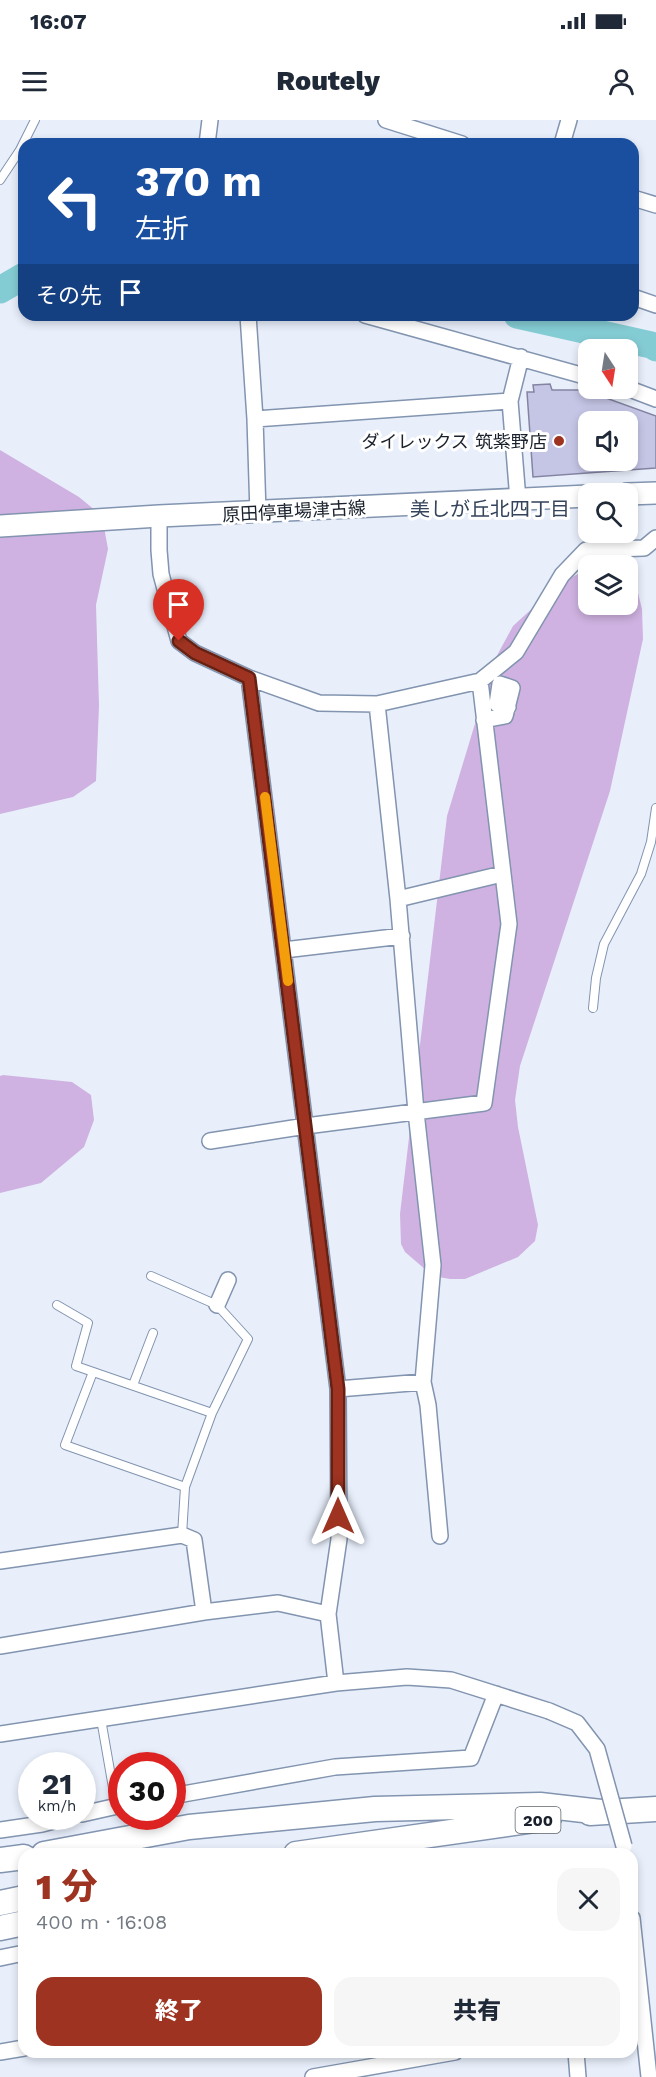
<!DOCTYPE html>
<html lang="ja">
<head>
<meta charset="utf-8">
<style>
	:root { --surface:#fff; --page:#f6f6f7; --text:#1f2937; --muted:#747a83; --accent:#9d3320 }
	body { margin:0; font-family:"Work Sans","Noto Sans JP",sans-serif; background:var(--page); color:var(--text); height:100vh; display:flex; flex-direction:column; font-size:22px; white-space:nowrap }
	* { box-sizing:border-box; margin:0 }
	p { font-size:20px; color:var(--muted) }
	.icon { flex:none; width:33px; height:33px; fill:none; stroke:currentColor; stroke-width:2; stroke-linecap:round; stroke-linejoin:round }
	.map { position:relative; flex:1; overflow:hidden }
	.drawer { position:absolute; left:18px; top:1728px; width:620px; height:210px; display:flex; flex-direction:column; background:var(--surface); border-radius:18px; box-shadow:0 3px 9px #0003 }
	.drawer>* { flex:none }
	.banner { position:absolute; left:18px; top:18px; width:621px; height:183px; border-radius:18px; box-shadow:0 3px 9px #0003; background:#1a4fa0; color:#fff; overflow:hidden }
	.needle { width:39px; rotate:168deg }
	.fabs { position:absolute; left:578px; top:219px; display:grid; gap:12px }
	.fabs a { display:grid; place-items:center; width:60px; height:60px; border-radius:12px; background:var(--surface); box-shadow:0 3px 9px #0003; font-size:30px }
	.speed { position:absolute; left:18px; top:1632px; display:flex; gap:12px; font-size:30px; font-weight:700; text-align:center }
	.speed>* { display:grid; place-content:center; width:78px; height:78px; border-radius:50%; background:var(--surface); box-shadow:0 3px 9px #0003; line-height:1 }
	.speed small { font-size:15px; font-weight:400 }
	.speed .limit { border:9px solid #d22; background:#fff; color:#111 }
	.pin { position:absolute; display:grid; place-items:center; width:51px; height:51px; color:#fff; margin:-62px -26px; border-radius:50% 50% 50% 0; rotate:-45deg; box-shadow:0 0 6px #0007 }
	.pin .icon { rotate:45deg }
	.me { position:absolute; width:66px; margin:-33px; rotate:0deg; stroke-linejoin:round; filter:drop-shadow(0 0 4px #0008) }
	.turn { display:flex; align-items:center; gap:21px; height:126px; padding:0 18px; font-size:27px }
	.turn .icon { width:78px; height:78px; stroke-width:2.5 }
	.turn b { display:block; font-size:42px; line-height:51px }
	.then { display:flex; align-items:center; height:57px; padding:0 18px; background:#0003; gap:12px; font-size:22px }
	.round { display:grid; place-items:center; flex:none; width:63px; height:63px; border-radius:18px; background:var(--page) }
	.overview { display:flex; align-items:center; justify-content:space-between; height:102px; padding:0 18px }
	h1 { font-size:36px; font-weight:800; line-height:45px; color:var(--accent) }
	.action { display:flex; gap:12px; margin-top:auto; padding:12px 18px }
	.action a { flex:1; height:69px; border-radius:18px; background:var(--accent); color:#fff; font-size:24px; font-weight:800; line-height:69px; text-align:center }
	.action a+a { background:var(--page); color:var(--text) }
	.status { display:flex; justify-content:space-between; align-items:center; height:42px; padding:0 30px; background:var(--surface); direction:ltr }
	.status svg { height:16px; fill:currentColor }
	header { display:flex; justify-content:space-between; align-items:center; height:78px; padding:0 18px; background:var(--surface); font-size:27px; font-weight:800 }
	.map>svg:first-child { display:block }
</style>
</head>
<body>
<div class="status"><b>16:07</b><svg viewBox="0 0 49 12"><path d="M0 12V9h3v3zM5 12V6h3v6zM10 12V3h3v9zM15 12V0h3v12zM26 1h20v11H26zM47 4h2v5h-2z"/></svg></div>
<header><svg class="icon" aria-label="menu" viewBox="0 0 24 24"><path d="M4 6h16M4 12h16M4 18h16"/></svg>Routely<svg class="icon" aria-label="person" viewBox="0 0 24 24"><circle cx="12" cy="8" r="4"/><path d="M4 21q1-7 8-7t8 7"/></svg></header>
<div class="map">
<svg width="656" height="1957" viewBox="0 0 656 1957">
	<rect width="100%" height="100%" fill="#e8effb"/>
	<!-- forest -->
	<path fill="#cfb2e1" d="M0,330l79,47 23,19 6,33 -12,56 3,101 -3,75 -23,16 -73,17z
		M588,449v35h39v-32l8,9 7,28 1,30 -33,152 -90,275 -5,34 3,27 20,98 -3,16 -17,16 -53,22h-15l-17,-3 -28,-24 -4,-8 -1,-30 47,-398 47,-155 19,-35 47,-43z
		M3,955l69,7 19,13 3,25 -10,27 -43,36 -41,10v-117z"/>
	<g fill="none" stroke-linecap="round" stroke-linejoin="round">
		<!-- river -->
		<path stroke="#84ccd4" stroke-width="27" d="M0,170l24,-14
			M517,195l134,30 5,3"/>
	</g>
	<!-- building -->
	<path fill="#c5c5e6" stroke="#8484a2" stroke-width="1.5" fill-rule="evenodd" d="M550,264l2,6h32l72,26v52l-123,9 -6,-85h7l-1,-7zM588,302h39v38h-39z"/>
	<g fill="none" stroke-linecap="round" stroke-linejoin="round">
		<defs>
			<path id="service" d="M0,60l20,-30 15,-30
				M593,888l3,-30 8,-34 37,-70 10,-32 5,-34
				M151,1156l66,29 31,34 -36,74 -27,74 -3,48
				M57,1185l31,18 -12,43 136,47
				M93,1252l-28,73 120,42
				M133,1265l20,-52
				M101,1599l15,86"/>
			<path id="minor" d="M386,0l76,24
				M207,24l3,-24
				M562,24l7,-24
				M633,78l23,7
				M633,177l23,8
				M248,195l7,104 3,94
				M365,195l223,62
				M627,268l29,11
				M255,299l255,-18
				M518,380l-8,-99 11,-44
				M159,396v34l2,24 18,67 16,12 54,25 70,25 58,1 103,-23 36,-29 46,-77 24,-25 58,-2 12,-10
				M249,558l89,711 1,150 -11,75 8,69
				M377,584l21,195 18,213 17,153 -10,117
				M484,600l21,-4 7,-28 -12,-4 -3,20 11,3
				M398,779l104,-25
				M284,830l118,-14
				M210,1021l96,-15 178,-23 25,-179 -29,-243
				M217,1185l11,-25
				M338,1269l85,-7 5,23 12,131
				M0,1441l182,-26 12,5 10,72
				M0,1526l204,-34 74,-9 50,11
				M0,1614l336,-51 71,-6 44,3 98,31
				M172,1676l163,-29 136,-9 25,-64
				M82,1694l40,-9
				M0,1710l42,-6 31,-8
				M632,1798l17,159
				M0,1838l24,-5
				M0,1932l24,-4
				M576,1932l2,25
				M313,1957l142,-25"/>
			<path id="secondary" d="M627,374l29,-1
				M0,406l159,-10 429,-20"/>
			<path id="trunk" d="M590,1693l66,-4
				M44,1734l145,-27 186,-18 165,-4 61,7
				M296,1734l253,-36
				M0,1740l24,-3
				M0,1783l24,-5
				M0,1808l24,-5"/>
		</defs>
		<!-- service casing -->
		<use href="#service" stroke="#8294af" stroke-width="10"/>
		<!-- minor casing -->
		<use href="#minor" stroke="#8294af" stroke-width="18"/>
		<!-- secondary casing -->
		<use href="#secondary" stroke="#8294af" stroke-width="24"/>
		<!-- trunk casing -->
		<use href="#trunk" stroke="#8294af" stroke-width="27"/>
		<!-- service -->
		<use href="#service" stroke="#fff" stroke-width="8"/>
		<!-- minor -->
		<use href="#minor" stroke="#fff" stroke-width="15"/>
		<!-- secondary -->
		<use href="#secondary" stroke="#fff" stroke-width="21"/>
		<!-- trunk -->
		<use href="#trunk" stroke="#fff" stroke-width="24"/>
		<defs>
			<path id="minor-bridge" d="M549,1591l28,12 20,26 27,97"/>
		</defs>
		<!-- minor-bridge casing -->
		<use href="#minor-bridge" stroke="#8294af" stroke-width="18" stroke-linecap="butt"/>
		<!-- minor-bridge -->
		<use href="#minor-bridge" stroke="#fff" stroke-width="15"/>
	</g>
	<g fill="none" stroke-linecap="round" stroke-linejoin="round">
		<defs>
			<path id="route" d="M179,521l16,12 54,25 89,711v127"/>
		</defs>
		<!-- route casing -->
		<use href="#route" stroke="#662115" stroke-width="15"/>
		<!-- route -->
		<use href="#route" stroke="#9d3320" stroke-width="10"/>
		<!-- slow -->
		<path stroke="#f59e0b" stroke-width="10" d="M265,677l23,184"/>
	</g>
	<!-- markers -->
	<circle fill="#9d3320" stroke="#fff" stroke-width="2" cx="559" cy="321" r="6"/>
	<g text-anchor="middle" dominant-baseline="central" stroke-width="6" stroke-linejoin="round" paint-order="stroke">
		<!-- shield labels -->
		<rect fill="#fff" stroke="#5f646b" stroke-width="1.5" x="515.5" y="1687" width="45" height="26" rx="4.5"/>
		<g font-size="16" font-weight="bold" fill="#1a212c">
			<text x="538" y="1700">200</text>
		</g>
		<!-- poi labels -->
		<g font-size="18" fill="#1a212c" stroke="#fff" text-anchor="end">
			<text x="547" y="321">ダイレックス 筑紫野店</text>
		</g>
		<!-- street labels -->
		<g font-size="18" fill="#1a212c" stroke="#fff">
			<text transform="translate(294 391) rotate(-3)">原田停車場津古線</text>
		</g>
		<!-- neighbourhood labels -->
		<g font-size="20" fill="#34445b" stroke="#fff">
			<text x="490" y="389">美しが丘北四丁目</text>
		</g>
	</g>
</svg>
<div class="fabs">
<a><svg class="needle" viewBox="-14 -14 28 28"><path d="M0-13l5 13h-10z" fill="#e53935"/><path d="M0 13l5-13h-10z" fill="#747a83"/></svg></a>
<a><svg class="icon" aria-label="sound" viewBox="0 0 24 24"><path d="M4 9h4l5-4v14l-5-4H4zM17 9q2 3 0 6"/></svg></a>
<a><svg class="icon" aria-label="search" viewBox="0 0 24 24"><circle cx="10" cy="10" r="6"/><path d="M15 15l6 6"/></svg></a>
<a><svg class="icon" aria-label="layers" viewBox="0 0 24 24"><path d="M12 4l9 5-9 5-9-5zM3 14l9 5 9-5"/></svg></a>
</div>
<div class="speed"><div>21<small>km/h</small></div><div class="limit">30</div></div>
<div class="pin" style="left:179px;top:521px;background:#d93025"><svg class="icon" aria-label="arrive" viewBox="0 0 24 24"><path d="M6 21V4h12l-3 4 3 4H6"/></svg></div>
<svg class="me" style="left:338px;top:1396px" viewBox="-20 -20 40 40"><path d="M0-17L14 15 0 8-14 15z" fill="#9d3320" stroke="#fff" stroke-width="4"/></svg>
<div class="banner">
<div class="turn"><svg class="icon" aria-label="left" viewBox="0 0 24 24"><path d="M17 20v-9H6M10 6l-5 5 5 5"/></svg><div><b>370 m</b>左折</div></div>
<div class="then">その先<svg class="icon" aria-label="arrive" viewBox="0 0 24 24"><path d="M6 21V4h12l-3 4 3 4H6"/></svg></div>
</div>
<section class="drawer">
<div class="overview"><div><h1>1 分</h1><p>400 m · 16:08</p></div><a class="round"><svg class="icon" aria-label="close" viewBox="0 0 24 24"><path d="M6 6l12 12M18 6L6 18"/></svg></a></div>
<div class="action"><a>終了</a><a>共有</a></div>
</section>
</div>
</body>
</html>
